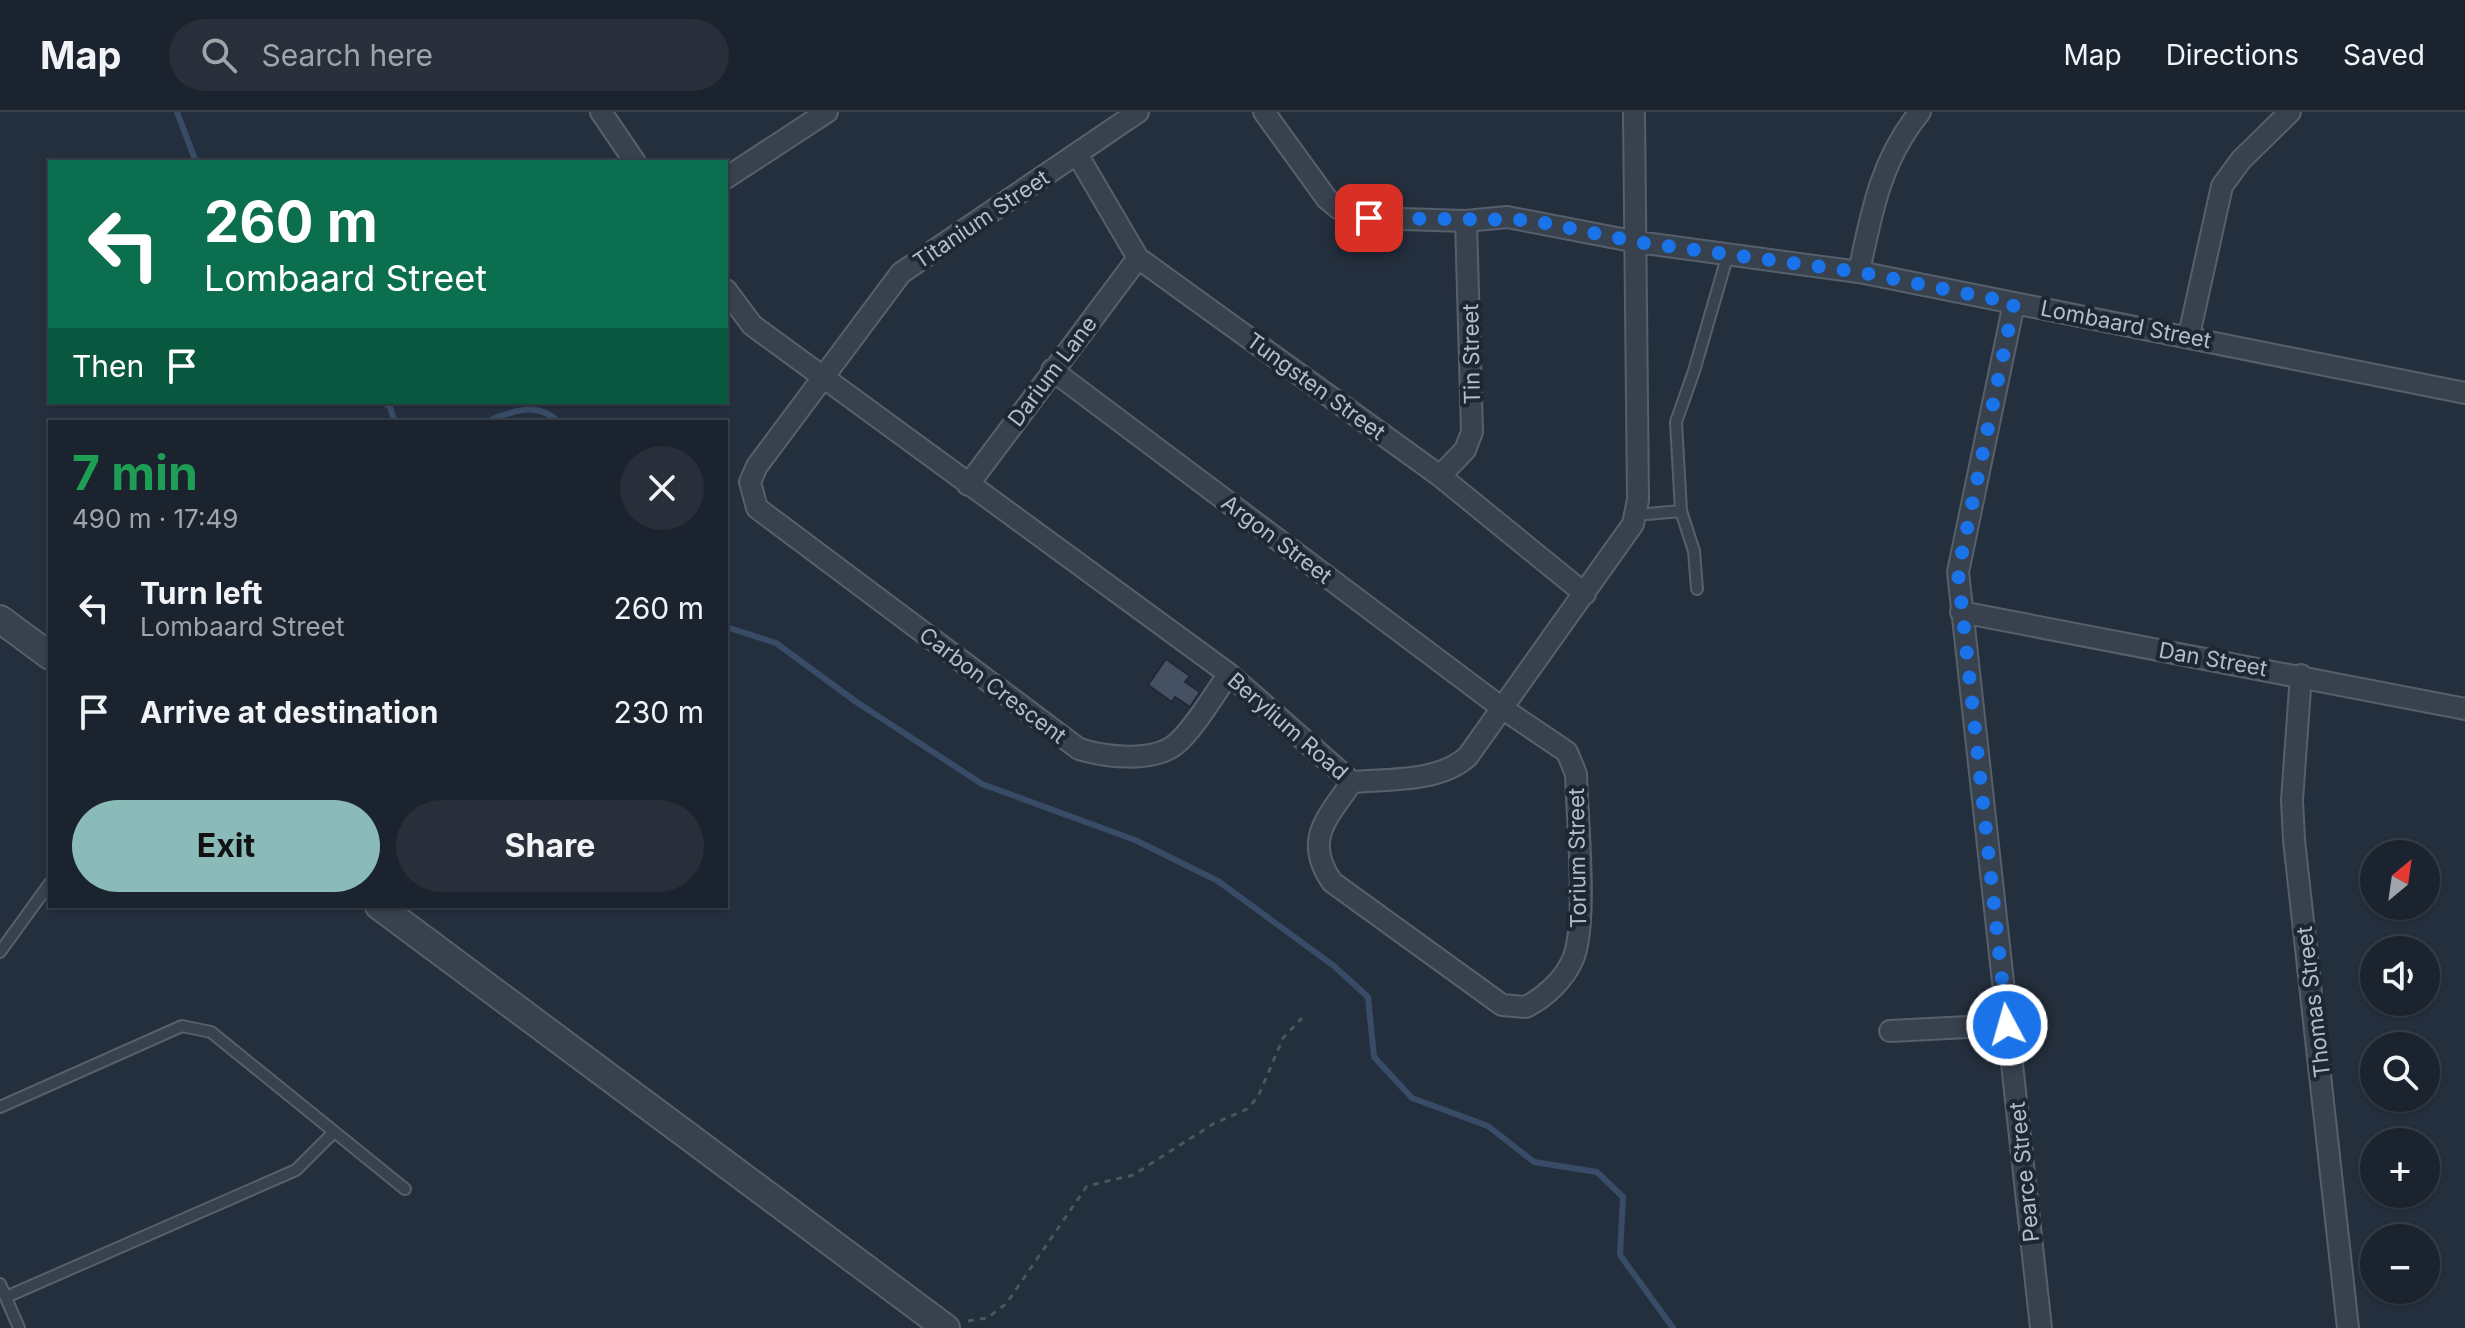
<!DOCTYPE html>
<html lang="en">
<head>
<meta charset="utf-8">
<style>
	:root { --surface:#1b232e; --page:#282f3a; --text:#f1f3f6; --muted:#a0a4aa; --line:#39404a; --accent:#8bbbb9 }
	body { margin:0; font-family:Inter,sans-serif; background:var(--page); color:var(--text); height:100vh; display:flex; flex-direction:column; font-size:30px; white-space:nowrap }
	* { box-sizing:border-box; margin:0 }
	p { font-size:26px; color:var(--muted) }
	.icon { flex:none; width:44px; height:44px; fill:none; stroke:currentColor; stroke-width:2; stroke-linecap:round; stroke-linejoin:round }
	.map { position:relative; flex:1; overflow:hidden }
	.panel { position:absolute; left:48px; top:308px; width:680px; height:488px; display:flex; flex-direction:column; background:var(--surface); border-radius:0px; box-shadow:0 2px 6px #0004,0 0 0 2px var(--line) }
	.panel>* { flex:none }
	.banner { position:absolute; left:48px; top:48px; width:680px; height:244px; border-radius:0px; box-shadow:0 2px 6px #0004,0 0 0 2px var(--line); background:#0b6e4f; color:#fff; overflow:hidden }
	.needle { width:52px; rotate:29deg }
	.fabs { position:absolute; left:2360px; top:728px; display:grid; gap:16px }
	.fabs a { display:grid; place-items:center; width:80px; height:80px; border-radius:50%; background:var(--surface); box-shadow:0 2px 6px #0004,0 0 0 2px var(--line); font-size:40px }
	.pin { position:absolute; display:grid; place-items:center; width:68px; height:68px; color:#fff; margin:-34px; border-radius:16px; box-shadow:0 4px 12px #0006 }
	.me { position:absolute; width:88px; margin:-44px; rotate:354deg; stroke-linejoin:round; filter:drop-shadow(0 0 6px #0008) }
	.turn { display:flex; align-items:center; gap:28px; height:168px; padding:0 24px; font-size:36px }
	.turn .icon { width:104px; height:104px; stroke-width:2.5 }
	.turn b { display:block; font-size:56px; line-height:68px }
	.then { display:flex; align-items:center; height:76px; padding:0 24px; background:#0003; gap:16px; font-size:30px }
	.round { display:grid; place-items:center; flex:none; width:84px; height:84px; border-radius:42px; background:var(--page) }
	.summary { display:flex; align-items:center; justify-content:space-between; height:136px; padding:0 24px }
	h1 { font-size:48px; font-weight:700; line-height:60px; color:#1e9e55 }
	.button { display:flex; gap:16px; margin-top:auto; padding:16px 24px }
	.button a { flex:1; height:92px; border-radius:48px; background:var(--accent); color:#111; font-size:32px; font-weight:700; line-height:92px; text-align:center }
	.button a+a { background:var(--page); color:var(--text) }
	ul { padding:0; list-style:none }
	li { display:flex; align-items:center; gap:24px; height:104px; padding:0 24px }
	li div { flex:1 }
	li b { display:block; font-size:30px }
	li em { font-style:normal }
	header { display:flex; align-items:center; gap:48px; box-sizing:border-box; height:112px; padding:0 40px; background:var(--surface); border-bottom:2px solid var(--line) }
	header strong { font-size:38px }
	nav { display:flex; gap:44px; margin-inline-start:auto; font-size:28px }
	.search { width:560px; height:72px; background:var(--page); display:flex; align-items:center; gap:20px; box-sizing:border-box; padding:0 28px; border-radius:44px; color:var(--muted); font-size:30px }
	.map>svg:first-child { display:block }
</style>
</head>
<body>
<header>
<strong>Map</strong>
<div class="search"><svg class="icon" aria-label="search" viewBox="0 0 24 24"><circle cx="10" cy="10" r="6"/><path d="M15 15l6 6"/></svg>Search here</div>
<nav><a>Map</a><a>Directions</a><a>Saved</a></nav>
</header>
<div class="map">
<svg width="2465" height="1216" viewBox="0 0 2465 1216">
	<rect width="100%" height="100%" fill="#242f3e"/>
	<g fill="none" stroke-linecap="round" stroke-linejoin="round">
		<!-- stream -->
		<path stroke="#394c67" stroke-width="6" d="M177,0l19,50
			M383,290l7,5 5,15
			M486,310c23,-10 52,-22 72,0
			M726,515l50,16 79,58 127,83 153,56 83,41 116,85 34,31 6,60 38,41 76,28 46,36 63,10 26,25 -3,58 53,73"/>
	</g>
	<!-- building -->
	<path fill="#455162" stroke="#1f2835" stroke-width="2" d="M1166,547l24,17 -5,6 15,10 -10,15 -15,-10 -3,5 -24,-17z"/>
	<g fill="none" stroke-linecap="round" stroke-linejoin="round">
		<defs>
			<path id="service" d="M1636,403l45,-4
				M1697,477l-3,-38 -13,-40 -5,-89 18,-51 34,-117
				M0,840l50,-69
				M0,995l182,-81 29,6 194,157
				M0,1172l19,44
				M6,1185l290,-127 38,-38"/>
			<path id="minor" d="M601,0l34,50
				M1138,0l-237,161 -144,193 -7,16 7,26 322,241c26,8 74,14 97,-5 19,-16 38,-50 53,-70
				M1264,0l63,87 11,9 31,10 97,3 41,-4 130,25 222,30 606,121
				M1077,42l61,104 302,218 145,118
				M726,66l101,-66
				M1859,160c12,-58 22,-113 61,-160
				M726,178l26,35 477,349 123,108c36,-3 89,0 116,-26l165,-232 5,-24 -4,-388
				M2014,191l-56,269 83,756
				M2189,223l33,-149 19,-26 49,-48
				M1052,258l450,338 65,44 9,22c1,44 12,149 -3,185 -9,21 -28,38 -47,48l-24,-2 -170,-123c-29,-42 -5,-64 20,-100
				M1440,364l25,-26 7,-18 -6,-211
				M968,373l170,-227
				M1961,500l504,97
				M2301,563l-9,125 2,40 54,488
				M1890,919l117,-6"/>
			<path id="tertiary" d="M0,507l50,37
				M379,794l567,422"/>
		</defs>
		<!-- service casing -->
		<use href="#service" stroke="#565f6c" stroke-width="14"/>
		<!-- minor casing -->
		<use href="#minor" stroke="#565f6c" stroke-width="24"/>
		<!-- tertiary casing -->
		<use href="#tertiary" stroke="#565f6c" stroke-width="30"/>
		<!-- path -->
		<path stroke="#44595c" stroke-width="3" stroke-dasharray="6 6" stroke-linecap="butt" d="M968,1209l19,-3 19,-14 81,-118 46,-11 80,-51 34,-15 11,-12 25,-59 19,-20"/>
		<!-- service -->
		<use href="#service" stroke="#38414e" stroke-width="10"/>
		<!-- minor -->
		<use href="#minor" stroke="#38414e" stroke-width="20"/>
		<!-- tertiary -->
		<use href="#tertiary" stroke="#38414e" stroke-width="26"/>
	</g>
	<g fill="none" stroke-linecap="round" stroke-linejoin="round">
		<!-- route -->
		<path stroke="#1a73e8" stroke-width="14" stroke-dasharray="0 25.2" d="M1369,106l161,2 107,22 222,30 155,31 -56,269 49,453"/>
	</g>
	<g text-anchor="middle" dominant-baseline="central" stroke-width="8" stroke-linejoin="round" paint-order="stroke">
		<!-- street labels -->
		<g font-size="22" fill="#b4bcc9" stroke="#1d2633">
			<text transform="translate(981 107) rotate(-34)">Titanium Street</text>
			<text transform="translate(2126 212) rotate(11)">Lombaard Street</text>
			<text transform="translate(1471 242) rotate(-91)">Tin Street</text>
			<text transform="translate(1052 259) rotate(-53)">Darium Lane</text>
			<text transform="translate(1316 274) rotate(36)">Tungsten Street</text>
			<text transform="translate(1277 427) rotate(37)">Argon Street</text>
			<text transform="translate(2213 547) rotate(10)">Dan Street</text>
			<text transform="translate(993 573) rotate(37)">Carbon Crescent</text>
			<text transform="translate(1288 614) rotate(41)">Berylium Road</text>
			<text transform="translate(1577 746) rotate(-91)">Torium Street</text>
			<text transform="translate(2313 890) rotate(-97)">Thomas Street</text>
			<text transform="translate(2024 1060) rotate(-96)">Pearce Street</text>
		</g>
	</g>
</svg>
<div class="fabs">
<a><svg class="needle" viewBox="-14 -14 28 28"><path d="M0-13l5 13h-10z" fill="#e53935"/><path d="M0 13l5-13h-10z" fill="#a0a4aa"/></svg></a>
<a><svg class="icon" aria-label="sound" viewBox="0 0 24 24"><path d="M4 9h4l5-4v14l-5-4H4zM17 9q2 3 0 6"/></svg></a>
<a><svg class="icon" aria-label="search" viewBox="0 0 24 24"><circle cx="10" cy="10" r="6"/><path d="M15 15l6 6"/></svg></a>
<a>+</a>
<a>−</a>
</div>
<div class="pin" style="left:1369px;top:106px;background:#d93025"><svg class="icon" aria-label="arrive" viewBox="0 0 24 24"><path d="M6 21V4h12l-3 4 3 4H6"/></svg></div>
<svg class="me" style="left:2007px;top:913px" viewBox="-20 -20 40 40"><circle r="17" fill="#1a73e8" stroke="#fff" stroke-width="3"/><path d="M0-11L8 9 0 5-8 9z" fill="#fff"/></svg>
<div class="banner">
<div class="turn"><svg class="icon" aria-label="left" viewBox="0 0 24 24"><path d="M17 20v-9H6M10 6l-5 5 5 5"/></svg><div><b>260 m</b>Lombaard Street</div></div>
<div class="then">Then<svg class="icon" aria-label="arrive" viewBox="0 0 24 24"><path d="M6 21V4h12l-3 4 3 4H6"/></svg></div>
</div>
<section class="panel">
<div class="summary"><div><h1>7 min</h1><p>490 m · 17:49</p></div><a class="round"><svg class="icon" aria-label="close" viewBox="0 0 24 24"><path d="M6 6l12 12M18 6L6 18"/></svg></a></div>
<ul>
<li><svg class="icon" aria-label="left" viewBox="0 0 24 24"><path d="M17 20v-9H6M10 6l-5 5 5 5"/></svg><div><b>Turn left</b><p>Lombaard Street</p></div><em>260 m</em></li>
<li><svg class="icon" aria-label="arrive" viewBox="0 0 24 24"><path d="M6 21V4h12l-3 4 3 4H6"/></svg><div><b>Arrive at destination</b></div><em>230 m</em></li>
</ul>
<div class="button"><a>Exit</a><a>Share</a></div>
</section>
</div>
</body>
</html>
